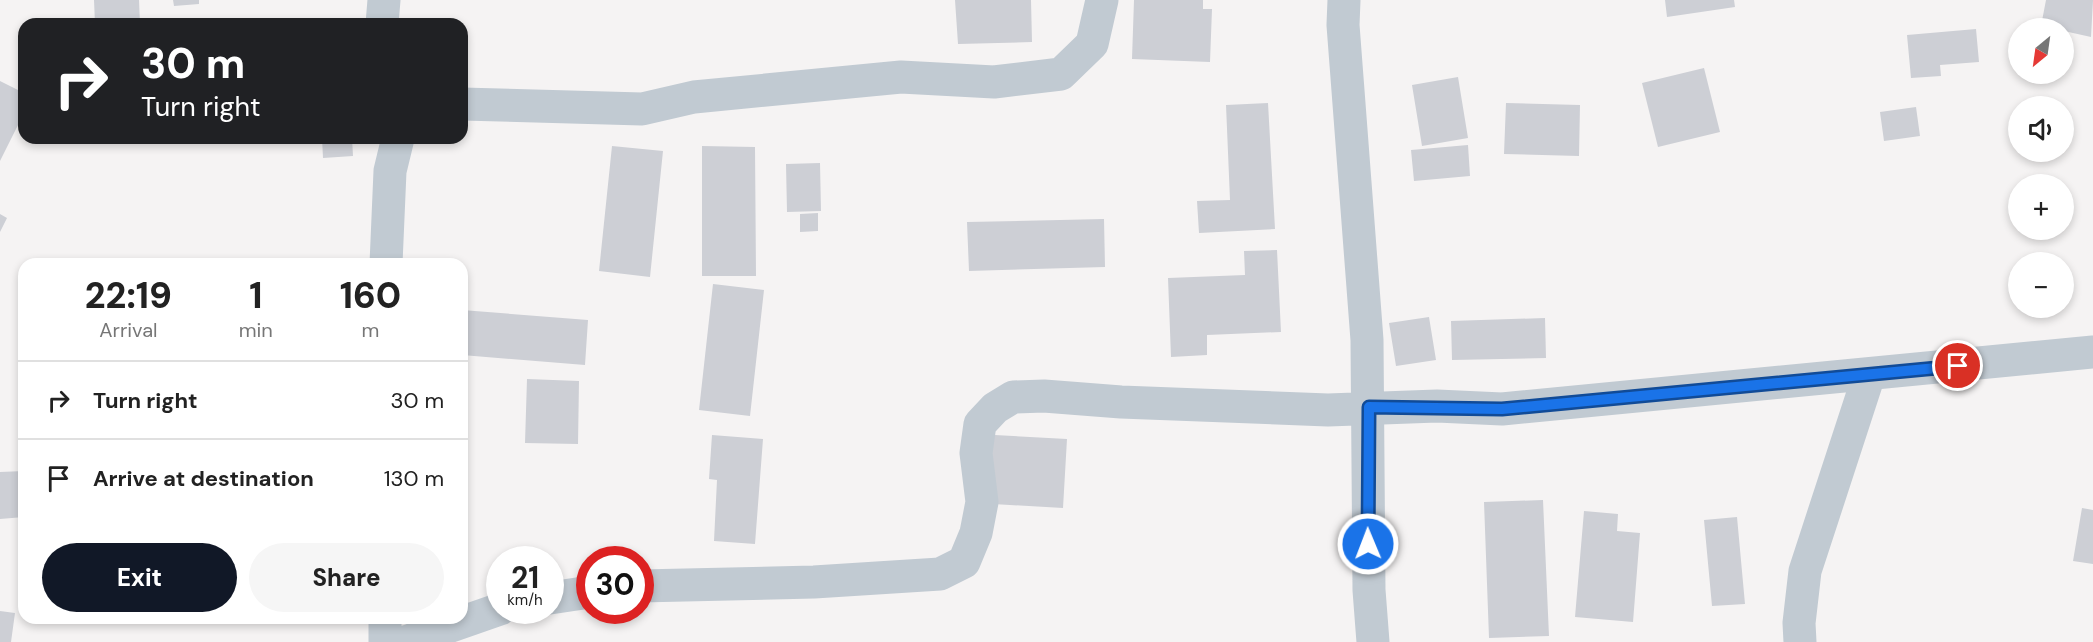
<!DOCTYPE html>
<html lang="en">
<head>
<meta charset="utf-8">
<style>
	:root { --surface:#fff; --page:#f6f6f6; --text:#222; --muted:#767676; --line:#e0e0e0; --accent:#111827 }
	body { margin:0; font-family:"DM Sans",sans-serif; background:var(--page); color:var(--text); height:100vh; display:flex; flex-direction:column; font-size:22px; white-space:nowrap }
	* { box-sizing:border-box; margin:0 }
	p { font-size:20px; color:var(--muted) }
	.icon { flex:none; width:33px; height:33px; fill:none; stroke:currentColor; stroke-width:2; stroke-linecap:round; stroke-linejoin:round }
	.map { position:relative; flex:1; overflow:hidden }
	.drawer { position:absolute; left:18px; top:258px; width:450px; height:366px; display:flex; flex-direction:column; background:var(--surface); border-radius:18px; box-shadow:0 3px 9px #0003 }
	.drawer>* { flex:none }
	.banner { position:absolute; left:18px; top:18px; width:450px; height:126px; border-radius:18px; box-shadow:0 3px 9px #0003; background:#202124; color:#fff; overflow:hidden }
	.needle { width:39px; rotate:209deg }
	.buttons { position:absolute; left:2008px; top:18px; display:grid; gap:12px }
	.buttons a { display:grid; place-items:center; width:66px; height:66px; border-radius:50%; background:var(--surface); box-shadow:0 3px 9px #0003; font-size:30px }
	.speed { position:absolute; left:486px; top:546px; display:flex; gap:12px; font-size:30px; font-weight:700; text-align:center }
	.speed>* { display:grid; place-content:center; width:78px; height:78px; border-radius:50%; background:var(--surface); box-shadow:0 3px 9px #0003; line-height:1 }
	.speed small { font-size:15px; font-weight:400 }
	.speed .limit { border:9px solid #d22; background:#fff; color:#111 }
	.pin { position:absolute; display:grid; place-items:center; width:51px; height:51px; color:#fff; margin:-26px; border:3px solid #fff; border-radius:50%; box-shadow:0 2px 6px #0007 }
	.me { position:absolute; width:66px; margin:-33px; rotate:359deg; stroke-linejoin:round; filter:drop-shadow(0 0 4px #0008) }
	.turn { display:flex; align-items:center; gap:21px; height:126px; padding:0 24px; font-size:27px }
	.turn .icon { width:78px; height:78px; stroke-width:2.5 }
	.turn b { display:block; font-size:42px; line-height:51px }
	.eta { display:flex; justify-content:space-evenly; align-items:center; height:102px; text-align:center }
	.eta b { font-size:36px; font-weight:800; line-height:42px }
	.action { display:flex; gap:12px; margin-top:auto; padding:12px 24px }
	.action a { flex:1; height:69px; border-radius:36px; background:var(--accent); color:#fff; font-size:24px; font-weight:800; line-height:69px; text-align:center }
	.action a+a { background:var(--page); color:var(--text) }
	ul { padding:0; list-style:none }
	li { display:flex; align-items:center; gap:18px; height:78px; padding:0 24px; border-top:2px solid var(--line) }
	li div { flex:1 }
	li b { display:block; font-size:22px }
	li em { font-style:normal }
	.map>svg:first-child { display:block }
</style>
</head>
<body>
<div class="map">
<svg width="2093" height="642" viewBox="0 0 2093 642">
	<rect width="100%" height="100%" fill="#f5f3f3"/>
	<!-- building -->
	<path fill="#cdcfd5" d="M94,0h45l1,24h-45z
		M173,0h26v4l-25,2z
		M955,0h76l1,42 -74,2z
		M1134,0h69v9h9l-2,53 -78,-3z
		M1665,0h69l1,7 -68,10z
		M2046,0h47l-2,37 -27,-6v-3l-23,-2z
		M1976,29l3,33 -39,3 1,11 -30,2 -4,-43z
		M1704,68l16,64 -62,15 -16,-64z
		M1458,77l10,61 -46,8 -10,-61z
		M0,81l24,12v20l-24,48z
		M1268,103l7,126 -76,4 -2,-32 33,-1 -4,-95z
		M1506,103l74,2 -1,51 -75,-2z
		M1916,107l4,29 -36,5 -4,-29z
		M322,138h30l1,18 -30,2z
		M1468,145l2,31 -56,5 -3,-31z
		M612,146l51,5 -13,126 -51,-6z
		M702,146l53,1 1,129h-54z
		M820,163l1,48 -34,1 -1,-48z
		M818,213v18l-18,1v-18z
		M0,214l7,4 -7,14z
		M1104,219l1,48 -136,4 -2,-49z
		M1277,250l4,82 -74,3v20l-36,2 -3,-79 77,-3 -1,-24z
		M713,284l51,6 -14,126 -51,-6z
		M462,310l126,10 -3,45 -123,-10z
		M1429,317l7,43 -40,6 -7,-43z
		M1545,318l1,40 -94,2 -1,-39z
		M527,379l52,2 -1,63 -53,-1z
		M976,434l91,5 -4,69 -70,-4z
		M712,435l51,4 -8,105 -41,-3 3,-61 -8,-1z
		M24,471v46l-24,2v-47z
		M1543,500l6,136 -60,2 -5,-136z
		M2082,508l11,2v54l-20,-3z
		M1584,511l34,3 -1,17 23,2 -7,89 -58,-5z
		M1737,517l8,87 -33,2 -8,-86z
		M604,554h35v6h-35z
		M0,611l15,2 -4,29h-11z"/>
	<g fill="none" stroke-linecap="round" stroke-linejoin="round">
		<!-- minor -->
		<path stroke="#c1cad2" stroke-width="33" d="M1344,0l-1,25 24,315 2,250 4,52
			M382,24l2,-24
			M462,104l180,5 52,-12 207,-20 93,5 67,-8 31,-30 10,-44
			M386,264l4,-93 8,-33
			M640,586l174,-4 126,-8 24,-12 12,-29 6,-31 -6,-49 4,-29 15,-16 18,-11 31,-1 77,6 207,8 109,-4 65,3 591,-57
			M550,598l40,-6
			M385,642v-24
			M405,642l95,-33
			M1800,642l-1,-19 6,-52 64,-196"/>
	</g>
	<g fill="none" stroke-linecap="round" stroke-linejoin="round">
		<defs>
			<path id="route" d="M1368,544l1,-137 133,2 456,-43"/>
		</defs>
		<!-- route casing -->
		<use href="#route" stroke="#114b97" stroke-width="15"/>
		<!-- route -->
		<use href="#route" stroke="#1a73e8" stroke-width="10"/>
	</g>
</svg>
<div class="buttons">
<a><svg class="needle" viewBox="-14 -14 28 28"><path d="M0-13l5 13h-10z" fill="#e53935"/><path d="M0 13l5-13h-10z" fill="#767676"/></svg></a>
<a><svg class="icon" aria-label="sound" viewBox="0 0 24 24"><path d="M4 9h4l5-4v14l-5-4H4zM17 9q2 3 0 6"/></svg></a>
<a>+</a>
<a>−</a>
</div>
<div class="speed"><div>21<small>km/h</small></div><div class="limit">30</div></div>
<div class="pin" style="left:1958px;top:366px;background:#d93025"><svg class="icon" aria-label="arrive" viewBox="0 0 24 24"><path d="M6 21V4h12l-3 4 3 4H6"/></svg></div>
<svg class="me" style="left:1368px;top:544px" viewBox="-20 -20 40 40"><circle r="17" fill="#1a73e8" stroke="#fff" stroke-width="3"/><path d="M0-11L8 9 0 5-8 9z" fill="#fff"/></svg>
<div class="banner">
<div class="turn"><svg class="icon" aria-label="right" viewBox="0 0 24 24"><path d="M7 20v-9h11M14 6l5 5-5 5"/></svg><div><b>30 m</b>Turn right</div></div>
</div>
<section class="drawer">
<div class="eta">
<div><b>22:19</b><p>Arrival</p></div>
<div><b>1</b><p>min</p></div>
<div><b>160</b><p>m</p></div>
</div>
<ul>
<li><svg class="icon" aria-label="right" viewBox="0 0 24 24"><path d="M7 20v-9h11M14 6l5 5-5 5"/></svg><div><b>Turn right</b></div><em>30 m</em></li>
<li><svg class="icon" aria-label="arrive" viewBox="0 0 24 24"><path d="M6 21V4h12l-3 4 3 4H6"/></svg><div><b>Arrive at destination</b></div><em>130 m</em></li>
</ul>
<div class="action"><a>Exit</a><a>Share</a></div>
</section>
</div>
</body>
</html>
